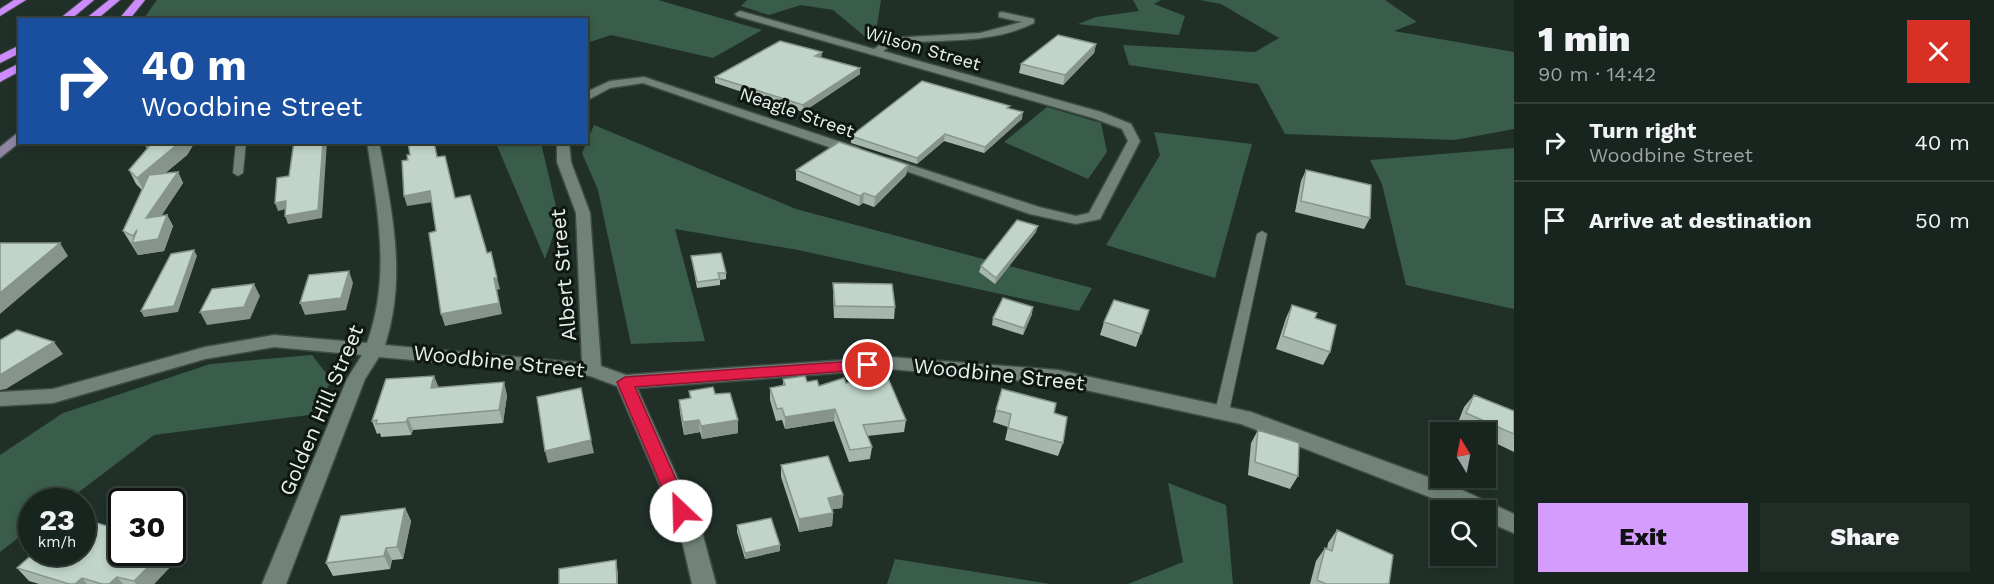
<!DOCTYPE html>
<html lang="en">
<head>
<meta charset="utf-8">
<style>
	:root { --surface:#18241e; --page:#212c27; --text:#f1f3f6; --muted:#9fa4a4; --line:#36413c; --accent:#d39cfd }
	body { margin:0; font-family:"Work Sans",sans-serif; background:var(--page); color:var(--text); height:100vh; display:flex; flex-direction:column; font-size:22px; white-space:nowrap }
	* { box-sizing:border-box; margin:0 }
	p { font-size:20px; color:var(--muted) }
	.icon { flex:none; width:33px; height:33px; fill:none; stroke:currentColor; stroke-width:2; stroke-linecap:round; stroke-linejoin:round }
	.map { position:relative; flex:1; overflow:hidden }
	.sheet { display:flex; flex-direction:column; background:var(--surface); width:480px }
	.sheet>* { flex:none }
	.banner { position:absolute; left:18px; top:18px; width:570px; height:126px; border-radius:0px; box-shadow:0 3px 9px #0003,0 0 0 2px var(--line); background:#1a4fa0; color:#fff; overflow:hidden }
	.needle { width:39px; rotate:350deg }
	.tools { position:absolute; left:1430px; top:422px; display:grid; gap:12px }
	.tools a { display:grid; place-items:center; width:66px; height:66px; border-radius:0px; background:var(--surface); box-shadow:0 3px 9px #0003,0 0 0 2px var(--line); font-size:30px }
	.speed { position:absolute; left:18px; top:488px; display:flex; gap:12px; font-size:30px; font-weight:700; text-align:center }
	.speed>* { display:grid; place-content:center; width:78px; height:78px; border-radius:50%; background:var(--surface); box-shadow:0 3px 9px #0003,0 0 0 2px var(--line); line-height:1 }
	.speed small { font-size:15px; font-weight:400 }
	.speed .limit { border:3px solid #111; border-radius:9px; background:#fff; color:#111 }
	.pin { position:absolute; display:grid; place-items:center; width:51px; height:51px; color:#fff; margin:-26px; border:3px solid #fff; border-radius:50%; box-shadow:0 2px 6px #0007 }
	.me { position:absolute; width:66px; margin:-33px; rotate:336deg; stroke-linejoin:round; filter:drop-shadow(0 0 4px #0008) }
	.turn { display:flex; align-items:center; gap:21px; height:126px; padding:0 24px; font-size:27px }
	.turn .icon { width:78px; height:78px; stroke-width:2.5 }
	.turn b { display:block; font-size:42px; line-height:51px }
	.round { display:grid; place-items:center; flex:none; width:63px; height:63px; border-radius:0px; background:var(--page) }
	.overview { display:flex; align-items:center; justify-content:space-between; height:102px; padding:0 24px }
	h1 { font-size:36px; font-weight:800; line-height:45px }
	.primary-button { display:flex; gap:12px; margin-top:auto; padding:12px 24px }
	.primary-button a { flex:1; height:69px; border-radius:0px; background:var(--accent); color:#111; font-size:24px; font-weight:800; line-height:69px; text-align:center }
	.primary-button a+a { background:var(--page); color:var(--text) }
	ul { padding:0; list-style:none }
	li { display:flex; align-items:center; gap:18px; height:78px; padding:0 24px; border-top:2px solid var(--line) }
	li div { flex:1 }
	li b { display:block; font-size:22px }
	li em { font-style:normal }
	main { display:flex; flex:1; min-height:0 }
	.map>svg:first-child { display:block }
</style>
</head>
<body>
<main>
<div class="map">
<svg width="1514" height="584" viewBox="0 0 1514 584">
	<rect width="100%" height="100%" fill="#203028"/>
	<!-- green -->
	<path fill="#3a5c4b" d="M157,0h501l104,30 -49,28 -102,-23 -24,8 -1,-23 -442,-2z
		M747,0h134l-7,44 -41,-34 -32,-5 -32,10 -28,-9z
		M1133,0h28l-7,4 31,12 -6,19 -101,-11 18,-7 43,-6z
		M1200,0h185l32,22 -23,9 120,21v77l-59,11 -170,-6 -27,-50 -129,-19 -6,-20 132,7 24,-14 -58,-34z
		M1047,107l54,16 6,29 -19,27 -84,-37z
		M594,125l202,84 296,79 -13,23 -281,-61 -123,-21 30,112 -74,3 -33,-154 -16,-37z
		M1154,132l98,12 -37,134 -109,-33 54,-90z
		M496,143h45l18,76 -14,40z
		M1514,148v161l-108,-24 -24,-101 -12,-24z
		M312,355l20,26 -23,34 -155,20 -87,66h-35l-1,27 -31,24v-97l63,-42 147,-49z
		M1168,483l58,22 7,79h-105l55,-22z
		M895,559l155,25h-163z"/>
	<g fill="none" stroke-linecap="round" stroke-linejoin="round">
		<defs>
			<path id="service" d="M236,142h10l-3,31 -5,3 -5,-3z
				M1262,231l5,3 -38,178 -2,4 -5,1 -5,-1 -2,-4 42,-178z"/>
			<path id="minor" d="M740,11l134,38 16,-11 90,-5 42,-11 -23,-5v-4l3,-1 32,7v4c-45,22 -93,15 -141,21l-10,7 218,61 30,12 9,17 -40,78 -24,5 -46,-10 -150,-52 2,-3h10l147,48 37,9 13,-3 39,-72 -6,-12 -29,-11 -356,-102 -2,-2z
				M644,77l215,71 1,3 -1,3h-10l-206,-71 -33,5 -24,13v-9l24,-11z
				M367,142h12c13,69 28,135 6,203l197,18 -6,-150 -19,-51v-20h12l2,20 19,51 11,153 25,9 264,-18 168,13 193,42 207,76 56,26v19l-29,-12v-11h-22l-222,-86 -183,-40 -168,-15 -253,19 65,144 14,52h-24l-12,-52 -63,-146 -27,-10 -211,-19 -14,22 -79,205h-24l85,-205 15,-24 -88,-8 -69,12 -152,44 -53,3v-14l53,-3 152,-42 69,-12 93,8c24,-66 11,-132 0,-201z"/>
			<path id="secondary" d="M20,131v11l-20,16v-11z"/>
			<path id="motorway" d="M14,0h12l-26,16v-7z
				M83,0h11l-24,20h-12z
				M109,0h11l-24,20h-12z
				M135,0h10l-16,20h-11z
				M20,45v8l-20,10v-8z
				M20,63v8l-20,11v-9z"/>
		</defs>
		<!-- service casing -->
		<use href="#service" stroke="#3e4c45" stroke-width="2"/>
		<!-- minor casing -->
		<use href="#minor" stroke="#3e4c45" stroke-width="3"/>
		<!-- secondary casing -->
		<use href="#secondary" stroke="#3e4c45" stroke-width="3"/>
		<!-- motorway casing -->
		<use href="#motorway" stroke="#3e4c45" stroke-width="2"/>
		<!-- service -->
		<use href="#service" fill="#718379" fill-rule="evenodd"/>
		<!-- minor -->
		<use href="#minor" fill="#718379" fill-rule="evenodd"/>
		<!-- secondary -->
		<use href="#secondary" fill="#8d85a1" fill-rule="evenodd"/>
		<!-- motorway -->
		<use href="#motorway" fill="#cd8bfe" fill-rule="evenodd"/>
	</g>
	<!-- wall -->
	<path fill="#a5b6ad" d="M1096,44l-2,9 -31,32 -44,-12 2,-9z
		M822,52l-1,5 39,17 -57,38 -88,-29v-6z
		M1010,109l12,10 -38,34 -40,-12 -27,23 -66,-21v-7z
		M144,142h51l-8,13 -22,18 13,-1 5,11 -22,33 6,-1 6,11 -9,25 -26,4 -15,-24 19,-41 -6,-6 -7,-14 18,-21z
		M908,165l-2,10 -32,32 -11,-4 -4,3 -63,-26v-10z
		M1306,170l64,48 -6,11 -69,-17 6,-31z
		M1036,232l-41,52 -16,-12 2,-6z
		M691,256l35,17v6l-6,1v5l-23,3z
		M833,283l62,24 -1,12 -60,-1 -1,-23z
		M1292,305l23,13 15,34 -7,13 -47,-16 10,-31z
		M1149,310l-13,37 -36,-12 4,-13z
		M1032,314l-9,21 -31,-10 1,-7z
		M783,379l24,3 12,4 27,-3 60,37 -2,12 -37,4 5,11 -2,12 -21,3 -15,-41 -49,8 -3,-9 -6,1 -6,-21v-12l13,-2z
		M438,387l69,8 -4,28 -90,7 -2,5 -30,2 -1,-4 -3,1 -5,-13z
		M1002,389l52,24 9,30 -5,13 -53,-16 3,-13 -15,-5z
		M689,391l26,3 23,26v13l-36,6 -2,-7 -16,3 -4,-22 -1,-13 11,-2z
		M1474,395l40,16v41l-29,-14v-6h-14l-14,-7 7,-18z
		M1258,430l40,46 -8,13 -42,-14 3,-32z
		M781,465l62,30 -1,13 -10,1 1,4 -1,13 -33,6 -18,-55z
		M405,508l6,13 -8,38 -11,1 -2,9 -57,7 -7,-13z
		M737,525l43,26 -35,8 -8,-27z
		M1337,530l52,54h-79l6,-23 9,-13 2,1 1,-6z
		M122,552h42l9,12 -19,20h-115l-10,-3 -12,-13z"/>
	<!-- shaded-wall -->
	<path fill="#86948d" d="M1096,44l-2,9 -31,32 2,-10z
		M822,52l-1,6 -6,-2z
		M860,68v6l-57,38v-7z
		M1023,112l-1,7 -38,34 1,-6z
		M945,134l-1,7 -27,23v-6z
		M144,142h15l-10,10z
		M180,142h15l-8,13 -43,36 -7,-13z
		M323,142h4l-5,76 -34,6 -3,-8z
		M908,165l-2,10 -32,32 1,-10z
		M178,172l5,11 -31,47 -6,-12z
		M430,191l3,11 -26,4 -3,-10z
		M864,193l-1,10 -4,3 1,-10z
		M286,201l4,7 -12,3 -3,-8z
		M167,215l6,11 -9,25 -26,4 -6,-12 4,-1 -3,-6 4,-6z
		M1038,226l-2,6 -41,52 1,-6z
		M60,243l8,13 -68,58v-21z
		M194,250l3,6 -19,56 -34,5 -3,-6z
		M349,271l4,12 -7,27 -41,5 -5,-12z
		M494,278h3l3,11 -3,1 5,24 -57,12 -4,-12z
		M254,284l6,12 -10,23 -43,6 -7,-13z
		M1033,307l-1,7 -9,21 1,-7z
		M54,342l9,12 -57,35 -6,1v-15z
		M434,376l5,12h-8z
		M504,382l3,13 -4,28 -4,-13z
		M835,409l-1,12 -49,8v-12z
		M408,418l5,12 -2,5 -5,-13z
		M699,420l1,12 -16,3 -1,-13z
		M738,420v13l-36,6 -1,-13z
		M591,440l3,13 -46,10 -3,-12z
		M843,495l-1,13 -15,2 1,-12z
		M405,508l6,13 -8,38 -6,-12z
		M833,513l-1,13 -33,6v-13z
		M780,545v6l-35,8v-6z
		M386,548l6,12 -2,9 -6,-13z
		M151,552h13l9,12 -19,20h-18l-2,-3z
		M616,560l2,13v11h-1z
		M117,577l6,7h-14z
		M82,578l5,6h-12z"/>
	<!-- building -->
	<path fill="#c0d4c9" stroke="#86948d" stroke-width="1.5" d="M1058,35l38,9 -31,31 -44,-11z
		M780,41l42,11 -7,4 45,12 -57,37 -88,-28z
		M922,81l88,25 -3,2 16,4 -38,35 -40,-13 -28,24 -66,-22z
		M153,142h27l-43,36 -8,-8z
		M294,142h29l-5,68 -33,6 1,-15 -11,2 2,-25 12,-2z
		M408,142h26l3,15 8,-1 10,42 15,-3 17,58 4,-1 6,26h-3l5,25 -58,11 -12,-81 7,-2 -6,-40 -26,5 -2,-35 6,-1 -1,-5h3z
		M839,142l69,23 -33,32 -11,-4 -4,3 -64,-26z
		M1306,170l65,15 -1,33 -69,-17z
		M178,172l-32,46 21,-3 -9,24 -26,4 5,-13 -4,6 -10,-5 26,-56z
		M1017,220l21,6 -42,52 -15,-12z
		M0,243h60l-60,50z
		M194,250l-20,56 -33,5 30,-57z
		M721,253l5,20h-8l2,6 -23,3 -6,-26z
		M349,271l-8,27 -41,5 9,-28z
		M833,283l59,1 3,23 -60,-1z
		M254,284l-10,23 -44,5 12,-23z
		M1003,298l30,9 -9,21 -31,-10z
		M1114,300l35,10 -8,24 -37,-12z
		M1292,305l25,8 -2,5 21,7 -6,27 -47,-16z
		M17,330l37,12 -54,33v-35z
		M434,376l-3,12 73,-6 -5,28 -91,8 -2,4 -30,2 1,-4 -5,1 14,-42z
		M805,376l2,6 10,-2 2,6 25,-8 2,5 42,-5 18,42 -43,5 9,22 -22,3 -15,-41 -50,8 -3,-9 -5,1 -7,-21 15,-3 -2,-6z
		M713,387l2,7 15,-1 8,27 -37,6 -2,-6 -16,2 -4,-22 12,-2 -2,-7z
		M581,388l10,52 -46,11 -8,-54z
		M1002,389l54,14 -2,10 13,4 -4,26 -55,-15 3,-14 -15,-4z
		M1474,395l40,16v23l-48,-21z
		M1258,430l41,13 -1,33 -43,-14z
		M828,456l15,39 -15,3 5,15 -34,6 -18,-54z
		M405,508l-8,39 -11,1 -2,8 -58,7 15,-47z
		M771,518l9,27 -35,8 -8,-28z
		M82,519l40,11v22h41l-29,29 -17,-4 -8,7h-7l-20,-6 -7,6h-6l-52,-16 18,-16h47z
		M1337,530l56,25 -4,29h-63l-9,-4 8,-32 7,3z
		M616,560l1,24h-58v-15z"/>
	<!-- route -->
	<path fill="#e11d48" stroke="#92132f" stroke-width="1.5" d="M868,360l8,5 -3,4 -238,18 55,124 -2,5 -7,2 -6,-2 -3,-5 -55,-129 8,-5z"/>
	<g text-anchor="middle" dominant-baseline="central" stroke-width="6" stroke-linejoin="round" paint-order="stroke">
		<!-- far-street labels -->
		<g font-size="18" fill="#e7f1eb" stroke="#0f1713">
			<text transform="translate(923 48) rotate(16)">Wilson Street</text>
			<text transform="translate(797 112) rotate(19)">Neagle Street</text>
		</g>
		<!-- street labels -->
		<g font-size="21" fill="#e7f1eb" stroke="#0f1713">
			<text transform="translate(563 275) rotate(-95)">Albert Street</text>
			<text transform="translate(499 361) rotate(6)">Woodbine Street</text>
			<text transform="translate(999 374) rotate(6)">Woodbine Street</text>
			<text transform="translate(321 410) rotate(-67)">Golden Hill Street</text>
		</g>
	</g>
</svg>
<div class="tools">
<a><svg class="needle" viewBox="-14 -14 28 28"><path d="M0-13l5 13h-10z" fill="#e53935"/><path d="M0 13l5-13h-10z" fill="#9fa4a4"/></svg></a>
<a><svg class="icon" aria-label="search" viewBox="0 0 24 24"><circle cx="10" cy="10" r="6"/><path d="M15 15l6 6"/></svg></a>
</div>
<div class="speed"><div>23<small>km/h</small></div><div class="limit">30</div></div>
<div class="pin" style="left:868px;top:365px;background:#d93025"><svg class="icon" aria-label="arrive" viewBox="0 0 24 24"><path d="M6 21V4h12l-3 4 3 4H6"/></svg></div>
<svg class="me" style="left:681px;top:511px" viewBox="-20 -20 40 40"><circle r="19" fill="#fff"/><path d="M0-13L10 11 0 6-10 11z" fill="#e11d48"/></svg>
<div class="banner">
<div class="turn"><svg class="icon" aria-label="right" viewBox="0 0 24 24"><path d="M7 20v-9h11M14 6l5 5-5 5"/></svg><div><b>40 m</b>Woodbine Street</div></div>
</div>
</div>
<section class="sheet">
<div class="overview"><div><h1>1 min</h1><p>90 m · 14:42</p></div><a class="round" style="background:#d93025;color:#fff"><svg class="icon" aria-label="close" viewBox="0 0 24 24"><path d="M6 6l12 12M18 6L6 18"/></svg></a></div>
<ul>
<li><svg class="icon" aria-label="right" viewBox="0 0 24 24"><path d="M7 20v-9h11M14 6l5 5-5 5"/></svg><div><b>Turn right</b><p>Woodbine Street</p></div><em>40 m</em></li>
<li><svg class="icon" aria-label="arrive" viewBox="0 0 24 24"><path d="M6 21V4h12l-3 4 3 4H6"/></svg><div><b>Arrive at destination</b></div><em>50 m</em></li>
</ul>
<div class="primary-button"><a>Exit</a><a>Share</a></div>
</section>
</main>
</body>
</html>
